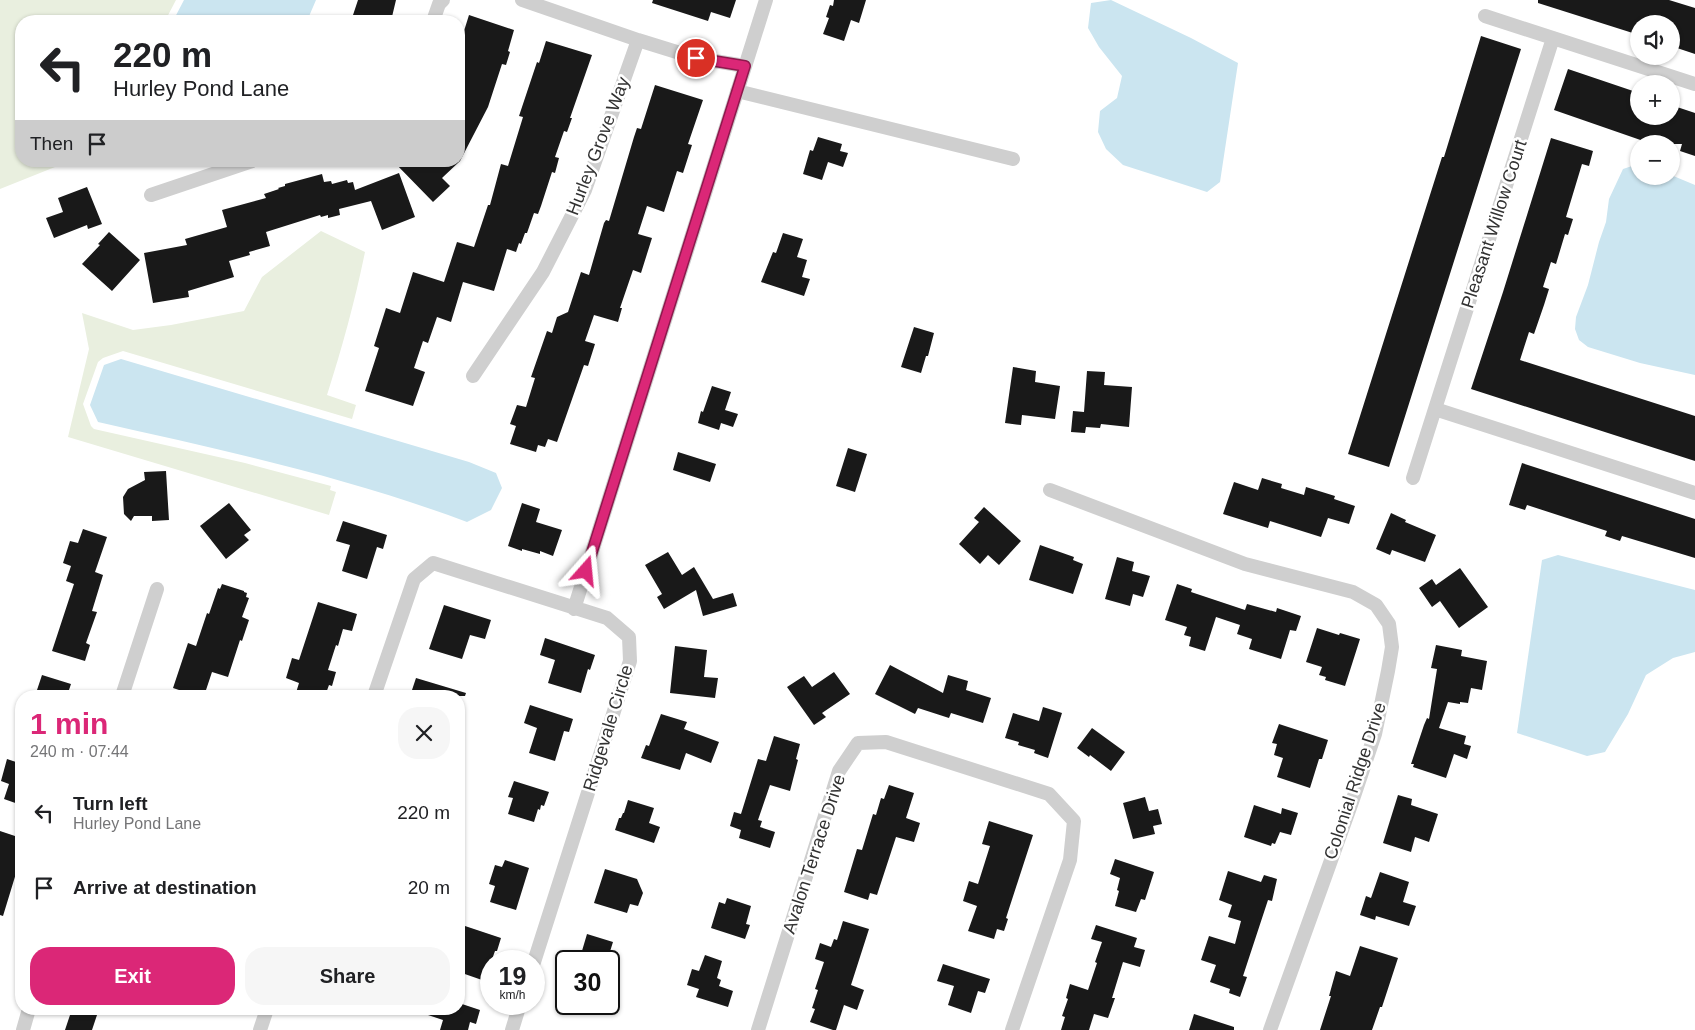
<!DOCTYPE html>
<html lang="en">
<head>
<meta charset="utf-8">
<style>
	:root { --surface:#fff; --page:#f6f6f6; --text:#202124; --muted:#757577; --accent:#db2777 }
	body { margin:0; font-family:Helvetica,sans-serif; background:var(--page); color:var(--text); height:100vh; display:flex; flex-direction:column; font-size:19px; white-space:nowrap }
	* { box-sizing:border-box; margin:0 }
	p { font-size:16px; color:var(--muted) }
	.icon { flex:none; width:28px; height:28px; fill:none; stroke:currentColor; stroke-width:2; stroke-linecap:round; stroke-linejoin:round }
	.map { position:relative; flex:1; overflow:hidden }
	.panel { position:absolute; left:15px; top:690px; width:450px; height:325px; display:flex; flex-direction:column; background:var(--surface); border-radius:20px; box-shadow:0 1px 4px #0004 }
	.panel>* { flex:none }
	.top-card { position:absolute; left:15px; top:15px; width:450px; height:152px; border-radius:20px; box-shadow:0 1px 4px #0004; background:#fff; color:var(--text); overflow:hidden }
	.fabs { position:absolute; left:1630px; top:15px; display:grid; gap:10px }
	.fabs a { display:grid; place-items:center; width:50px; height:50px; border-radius:50%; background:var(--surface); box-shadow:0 1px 4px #0004; font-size:25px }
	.speed { position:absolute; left:480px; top:950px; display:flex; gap:10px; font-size:25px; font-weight:700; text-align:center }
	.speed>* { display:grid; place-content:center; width:65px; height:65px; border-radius:50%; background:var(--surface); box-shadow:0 1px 4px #0004; line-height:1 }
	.speed small { font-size:12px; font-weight:400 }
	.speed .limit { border:2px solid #111; border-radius:8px; background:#fff; color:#111 }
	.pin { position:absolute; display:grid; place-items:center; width:42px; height:42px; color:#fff; margin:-21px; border:2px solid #fff; border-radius:50%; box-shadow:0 1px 5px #0007 }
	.me { position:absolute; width:55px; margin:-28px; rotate:18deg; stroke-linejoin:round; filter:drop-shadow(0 0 4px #0008) }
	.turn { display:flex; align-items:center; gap:18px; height:105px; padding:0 15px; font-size:22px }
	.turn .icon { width:65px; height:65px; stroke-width:2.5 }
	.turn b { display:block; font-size:35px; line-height:42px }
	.then { display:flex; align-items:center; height:48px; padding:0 15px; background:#0003; gap:10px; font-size:19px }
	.round { display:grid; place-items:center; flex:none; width:52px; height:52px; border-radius:20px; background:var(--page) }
	.overview { display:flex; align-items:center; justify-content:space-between; height:85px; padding:0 15px }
	h1 { font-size:30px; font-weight:800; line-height:38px; color:var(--accent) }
	.button { display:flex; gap:10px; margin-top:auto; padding:10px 15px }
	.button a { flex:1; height:58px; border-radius:20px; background:var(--accent); color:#fff; font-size:20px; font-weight:800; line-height:58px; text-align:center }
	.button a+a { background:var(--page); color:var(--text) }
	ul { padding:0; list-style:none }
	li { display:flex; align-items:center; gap:15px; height:75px; padding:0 15px }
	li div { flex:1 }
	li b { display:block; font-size:19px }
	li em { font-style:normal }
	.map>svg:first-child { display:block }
</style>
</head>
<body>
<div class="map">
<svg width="1695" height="1030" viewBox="0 0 1695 1030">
	<rect width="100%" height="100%" fill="#fff"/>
	<!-- green -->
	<path fill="#e9efdf" d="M0,0h176l-11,21h-144v140h49l-70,28z
		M321,231l44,21c-10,49 -23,96 -38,143l29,10 -4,14 -229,-68 -20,7 -5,4 -15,42 8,22 3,3 151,34 86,23 -1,4 6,2 -7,23 -261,-78 21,-88 -7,-36 51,17 38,-5 73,-14 18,-34z"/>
	<!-- water -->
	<path fill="#cbe5f0" d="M184,0h132l-9,21h-134z
		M1111,0l80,38 47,25 -18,119 -13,10 -84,-27 -17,-16 -8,-17 2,-21 17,-13 5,-22 -23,-29 -11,-19 3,-25z
		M1632,166h7v10h32v-1l24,10v190l-55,-12 -52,-16 -9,-7 -4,-11 1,-12 12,-32 11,-43 7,-20 3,-23 14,-30z
		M121,359l348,103 27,11 6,15 -11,22 -24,12c-120,-45 -245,-72 -369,-100l-8,-17 14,-40z
		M1558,555l137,35v62l-22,6 -27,17 -18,39 -23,38 -18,4 -70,-23 25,-173z"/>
	<!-- building -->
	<path fill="#191919" d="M358,0h38l-5,21h-40z
		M653,0h83l-6,18 -19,-6 -3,9 -56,-18z
		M834,0h32l-7,23 -8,-3 -7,21 -21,-7 6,-16 -3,-1 4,-12 3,1z
		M1538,0h131l26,8v46l-24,-8v-22h-32v11l-101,-32z
		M469,15l45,15 -6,21 2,1 -4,13 -4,-1 -14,43 -28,54 -18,17 8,8 -17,16 -40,-41h66v-114z
		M1481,36l40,13 -132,418 -41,-13 94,-297h2z
		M546,41l46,14 -22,63h2l-5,14 -3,-1 -9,26 4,1 -4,15 -3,-1 -11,34 -3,8 -4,-1 -7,20h-2l-4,11 -2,-1 -3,9 -9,-3 -13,42 -31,-9 -12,40 -14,-5 -9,26 -5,-2 -9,27 11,4 -12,34 -48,-15 14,-43 -5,-2 12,-38 14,5 13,-41 31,10 13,-40 17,5 14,-42h2l11,-41 7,2 15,-49 -4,-1 18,-54 2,1z
		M1568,69l71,24v23h32v-11l24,8v43l-15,-5 2,-7h-30l-98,-34z
		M655,85l48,15 -15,44 4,1 -9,28 -6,-2 -13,41 -17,-6 -9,28 14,4 -11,35 -8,-3 -13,38h2l-4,14 -24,-7 -9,26 10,3 -7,22 -4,-1 -27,77 -9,-3 -3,8 -7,-2 -2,7 -26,-8 6,-18 -6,-2 7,-19 9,2 9,-29 -4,-1 16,-46 5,2 5,-16 11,-5 13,-40 8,3 15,-52 2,-3 3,1 25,-84 3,-9 4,1z
		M818,137l24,7 -2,7 8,2 -5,14 -15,-5 -6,18 -19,-6 7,-24 3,1z
		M1551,138l42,13 -4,15 -7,-2 -16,53 7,2 -5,16 -3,-1 -9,30 -5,-2 -8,25 6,2 -5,16 -10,29 -5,-2 -9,28 175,56v45l-224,-72 32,-97z
		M399,173l16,44 -33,13 -11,-29 -32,8 1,6 -12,3v-3l-7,2 -1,-2 -54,17 4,14 -21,6 1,3 -21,6 5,16 -46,14 1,6 -36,6 -9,-50 43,-8 -2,-6 42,-12 -5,-17 44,-12 -2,-4 15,-5 -1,-1 7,-2v-2l37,-10 2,8 7,-1 1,3 15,-4 1,3 5,-1 2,8z
		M87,187l15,37 -14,5 -1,-4 -33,13 -8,-20 17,-6 -5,-14z
		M109,232l31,28 -28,31 -30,-27 18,-19 -2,-1z
		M783,233l20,6 -6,18 10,3 -5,17 8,2 -6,17 -43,-14 12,-30 3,1z
		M914,327l20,6 -6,23h-2l-5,17 -20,-6z
		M1013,367l23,4 -1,11 25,4 -5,33 -33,-4 -1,10 -16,-2z
		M1087,371l18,1 -1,13 28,2 -3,40 -28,-3 -1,4 -14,-1 -1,6 -14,-1 2,-21 11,1z
		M712,386l19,6 -6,18 13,4 -5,13 -12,-4 -2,7 -21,-7 3,-12 2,1z
		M848,448l19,6 -12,38 -19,-6z
		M678,452l38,12 -6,18 -37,-12z
		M1522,463l173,56v39l-73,-22 -2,5 -15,-5 2,-5 -80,-26 -2,5 -16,-5z
		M166,471l3,49 -17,1v-5h-18l-3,5 -7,-7 -1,-17 5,-8 17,-9 -1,-8z
		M1262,478l20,6 -1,4 23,7 2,-8 29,9 -1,3 21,7 -6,18 -21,-6 -7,19 -51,-16 -2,7 -45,-14 11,-32 24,8z
		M229,503l22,27 -7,5 5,5 -23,19 -26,-33z
		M522,503l18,6 -4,13 26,8 -9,26 -13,-5v3l-18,-5v2l-14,-5z
		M984,507l37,34 -22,24 -11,-10 -8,9 -21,-20 20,-22 -5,-4z
		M1391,513l15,7 -1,2 31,13 -11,27 -33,-12 -2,5 -14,-6z
		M343,521l44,14 -4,14 -6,-2 -10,32 -25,-8 8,-26 -14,-4z
		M83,529l24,8 -12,35 8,3 -11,36 5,1 -11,31 4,2 -5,16 -33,-10 22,-67 -8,-3 5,-15 -8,-3 7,-22 8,2z
		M1040,545l34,12 -1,3 10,4 -10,30 -44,-14z
		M668,552l14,23 12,-8 19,32 20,-6 4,13 -34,10 -7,-26 -32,19 -7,-12 5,-3 -17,-29z
		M1117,557l17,5 -2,9 18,5 -7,21 -10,-3 -3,12 -25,-7z
		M1460,568l28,39 -29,21 -19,-27 -8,6 -13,-19 13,-9 4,6z
		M222,584l22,7v1l3,1 -1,4 3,1 -7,19 7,3 -7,21 -2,-1 -12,37 -16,-5 -8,24h-7l-24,-8 15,-45 8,3 11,-33 2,1 9,-26 2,1z
		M1177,584l15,5 -1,3 54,18 2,-6 29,8 1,-4 24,8 -5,15 -6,-1 -9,29 -32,-10 3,-10 -15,-5 3,-9 -24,-8 -11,34 -16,-5 2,-9 -7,-2 3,-8 -22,-7z
		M318,602l39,12 -5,17 -9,-2 -5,17 -2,-1 -8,25 8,2 -4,14 -3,-1 -4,11h-30l4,-13 -13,-5 6,-20 7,2z
		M444,605l47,15 -6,19 -15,-4 -8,24 -33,-10z
		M1317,628l22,7 1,-2 20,6 -15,47 -20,-6 1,-3 -7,-2 3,-8 -16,-5z
		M545,638l50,17 -5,15 -2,-1 -7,24 -33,-10 7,-23 -15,-5z
		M1436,645l26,5 -1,6 26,5 -5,29 -11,-2 -3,15 -8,-1v2l-12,-2 -9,26 27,8 -2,8 7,2 -4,13 -13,-5 -8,24 -33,-11 1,-3h-3l13,-39 3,-7 2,1 8,-50 -6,-1z
		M675,646l32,4 -3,27 14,1 -3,20 -45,-5z
		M890,665l53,28 5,-18 20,6 -2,9 25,8 -8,25 -32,-10 -2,5 -31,-10 -3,6 -40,-20z
		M834,672l16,22 -28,19 4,4 -12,8 -27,-38 17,-11 8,11z
		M42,675l29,9 -4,12h-32z
		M416,678l50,15 -1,3h-55z
		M530,705l43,14 -4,13 -5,-1 -9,30 -26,-8 8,-25 -13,-5z
		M1043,707l19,6 -14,45 -14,-5 1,-3 -17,-5 1,-3 -14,-4 8,-25 26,8z
		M661,714l26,8 -3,7 35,13 -8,21 -25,-10 -6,17 -39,-12 5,-13 3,1z
		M1279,724l49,16 -6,19h-3l-9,29 -33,-11 6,-19 -9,-3 3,-11 -5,-1z
		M1092,728l33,24 -14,19 -21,-16 -1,2 -12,-9z
		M774,736l26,8 -4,15 2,1 -8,31 -20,-6 -12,35 4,1 -2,6 15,5 -5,16 -31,-10 2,-8 -11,-4 4,-14 7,2 17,-55 8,2z
		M19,753h2v52l-17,-6 5,-15 -8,-3 6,-22 9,3z
		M514,781l35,11 -5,14 -3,-1 -1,5 -2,-1 -4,13 -26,-8 5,-16 -5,-1z
		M889,785l25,8 -8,25 14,5 -6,19 -18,-5 -19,58 -7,-2 -2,7 -24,-8 13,-43 5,1 11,-36 3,1 5,-17 3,1z
		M1398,795l14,4 -1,6 27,9 -9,28 -14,-5 -4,15 -28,-9z
		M1145,797l4,14 9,-2 4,15 -9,2 2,8 -22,5 -10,-36z
		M628,800l26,8 -5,15 11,4 -6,16 -39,-13 4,-12h2l2,-5h1z
		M1254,805l27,9 1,-6 16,5 -7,22 -11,-3 -5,12 -3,-1 -1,3 -27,-9z
		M989,821l44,14 -27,83 2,1 -4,12 -7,-2 -3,10 -26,-8 9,-25 -14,-5 6,-20 9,3 12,-38 -8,-2z
		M0,831l21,7v19l-18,59 -3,-1z
		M1115,859l39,13 -9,28 -4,-1 -5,13 -21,-6 4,-15 -2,-1 3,-12 -10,-4z
		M505,860l24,8 -13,42 -26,-8 5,-16 -6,-2 6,-19 7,2z
		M605,869l32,10 6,14 -5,13 -8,-2 -3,9 -33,-10z
		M1228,871l33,11 3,-7 13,4 -5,22 -4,-1 -25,76 4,1 -7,20 -11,-4 1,-4 -20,-7 6,-17 -15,-5 8,-24 26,8 6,-23 -13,-4 4,-12 -13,-5z
		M1380,872l29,10 -6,20 13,4 -7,20 -33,-10 -1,4 -15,-5 6,-19 5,2z
		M727,898l24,8 -5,18 4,1 -5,14 -34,-11 8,-26 6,2z
		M843,921l26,8 -18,56 13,5 -7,20 -13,-5 -8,25h-3l-23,-8 5,-13 -3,-1 6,-18 -3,-1 9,-27 -9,-3 5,-16 11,4 3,-8 3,1z
		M459,924l42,14 -4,13h-2l-6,17 -2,-1 -5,13 -23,-8v-6l6,-19 -6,-3z
		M1096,925l41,13 -3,9 11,3 -5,17 -17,-5 -11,36h3l-7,20 -14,-4 -5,16h-28l4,-13 -3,-1 6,-17 -2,-1 4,-14 18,6 9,-27 -2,-1 7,-20 -11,-3z
		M587,934l26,8 -6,19h-28z
		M1360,946l38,12 -16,49h-2l-8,23h-52l11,-34h-2l7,-25 14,5z
		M705,955l17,6 -5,17 4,2 -2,6 14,5 -5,16 -32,-10 3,-8 -12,-4 5,-16 7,2z
		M943,964l47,15 -5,14 -7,-2 -7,22 -23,-8 6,-19 -17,-5z
		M459,1003l21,7 -4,14 -6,-2 -2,8h-28l3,-10 -27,-9v-2h43z
		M72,1009h27l-7,21h-27z
		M1194,1014l40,13v3h-45z"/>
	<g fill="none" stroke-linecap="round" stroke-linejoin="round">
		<!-- street -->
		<path stroke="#cfcfcf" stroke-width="14" d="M522,0l116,40 58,18 49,8
			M1485,16l210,68
			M433,21l6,-17 4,-4
			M737,91l276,68
			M151,195l101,-34
			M473,376l70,-104 42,-82 53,-150
			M1435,409l260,84
			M1413,478l140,-440
			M1050,490l195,74 108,28 23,13 13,19 3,23 -4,24 -13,63 -23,68 -82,228
			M574,609l192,-609
			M122,696l35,-107
			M374,696l40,-117 19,-16 174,55 22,19 1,24 -96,301
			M23,1030l6,-21
			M260,1030l7,-21
			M512,1030l8,-26
			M758,1030l81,-259 19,-28 28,-1 163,52 25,27 -4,39 -58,170"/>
	</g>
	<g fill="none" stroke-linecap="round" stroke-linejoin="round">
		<defs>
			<path id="route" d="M586,571l159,-505 -49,-8"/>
		</defs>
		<!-- route casing -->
		<use href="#route" stroke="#8e194d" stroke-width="12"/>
		<!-- route -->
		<use href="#route" stroke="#db2777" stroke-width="9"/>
	</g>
	<g text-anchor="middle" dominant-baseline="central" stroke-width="5" stroke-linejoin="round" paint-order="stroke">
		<!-- street labels -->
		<g font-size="18" fill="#323232" stroke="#fff">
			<text transform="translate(598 146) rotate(-69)">Hurley Grove Way</text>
			<text transform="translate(1494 224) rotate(-72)">Pleasant Willow Court</text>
			<text transform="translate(608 728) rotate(-73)">Ridgevale Circle</text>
			<text transform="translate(1355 781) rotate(-72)">Colonial Ridge Drive</text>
			<text transform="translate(814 854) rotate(-72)">Avalon Terrace Drive</text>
		</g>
	</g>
</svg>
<div class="fabs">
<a><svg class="icon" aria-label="sound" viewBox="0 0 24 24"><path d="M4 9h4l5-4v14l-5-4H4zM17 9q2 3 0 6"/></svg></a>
<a>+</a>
<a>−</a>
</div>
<div class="speed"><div>19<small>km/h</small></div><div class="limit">30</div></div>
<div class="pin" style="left:696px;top:58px;background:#d93025"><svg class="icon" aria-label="arrive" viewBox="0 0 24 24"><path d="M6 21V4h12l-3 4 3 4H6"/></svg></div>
<svg class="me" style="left:586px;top:571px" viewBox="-20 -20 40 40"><path d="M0-17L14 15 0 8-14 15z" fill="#db2777" stroke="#fff" stroke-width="4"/></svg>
<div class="top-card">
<div class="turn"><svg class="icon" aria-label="left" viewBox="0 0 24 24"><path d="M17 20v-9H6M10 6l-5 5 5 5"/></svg><div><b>220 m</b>Hurley Pond Lane</div></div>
<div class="then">Then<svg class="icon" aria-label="arrive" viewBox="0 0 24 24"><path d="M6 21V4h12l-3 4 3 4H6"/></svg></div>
</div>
<section class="panel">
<div class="overview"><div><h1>1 min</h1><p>240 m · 07:44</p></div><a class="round"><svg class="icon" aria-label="close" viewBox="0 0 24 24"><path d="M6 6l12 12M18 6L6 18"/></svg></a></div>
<ul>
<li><svg class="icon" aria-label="left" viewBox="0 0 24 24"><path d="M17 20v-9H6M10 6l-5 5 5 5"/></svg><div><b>Turn left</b><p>Hurley Pond Lane</p></div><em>220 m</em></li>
<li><svg class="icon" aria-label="arrive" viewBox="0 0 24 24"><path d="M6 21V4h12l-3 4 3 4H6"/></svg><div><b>Arrive at destination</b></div><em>20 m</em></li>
</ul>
<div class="button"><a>Exit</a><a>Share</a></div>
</section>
</div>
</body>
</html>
